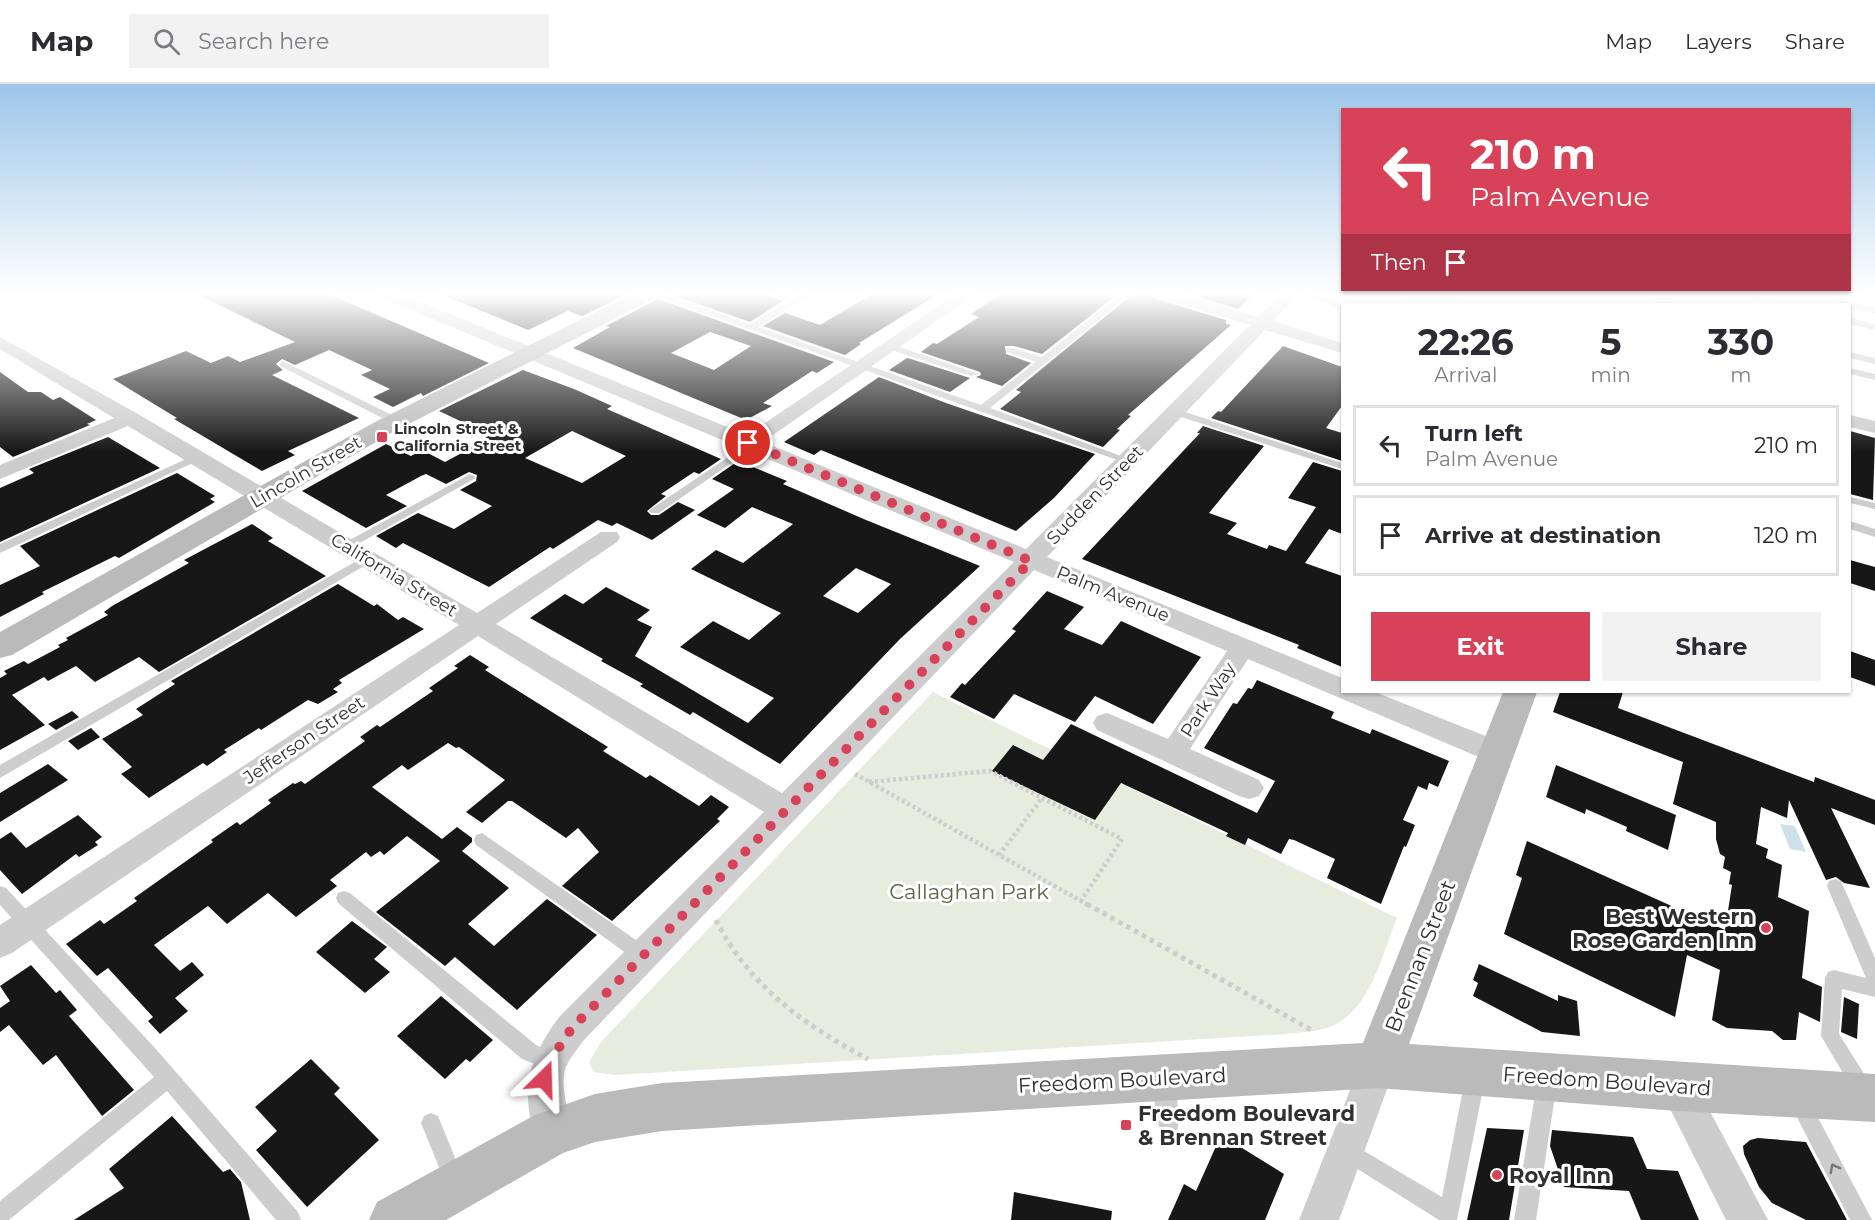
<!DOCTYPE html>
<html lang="en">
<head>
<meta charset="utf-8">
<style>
	:root { --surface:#fff; --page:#f2f2f3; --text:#2b2b33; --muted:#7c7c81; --line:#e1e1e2; --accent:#d74258 }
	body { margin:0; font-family:Montserrat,sans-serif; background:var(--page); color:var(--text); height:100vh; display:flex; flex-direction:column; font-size:22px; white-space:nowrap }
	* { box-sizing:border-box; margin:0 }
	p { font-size:20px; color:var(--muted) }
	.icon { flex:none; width:33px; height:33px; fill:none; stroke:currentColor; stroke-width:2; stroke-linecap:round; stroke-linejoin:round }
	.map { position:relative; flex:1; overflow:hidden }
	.side { position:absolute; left:1341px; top:219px; width:510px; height:390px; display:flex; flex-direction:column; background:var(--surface); border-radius:0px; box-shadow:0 2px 4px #0004 }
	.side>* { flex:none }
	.hud { position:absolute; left:1341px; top:24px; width:510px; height:183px; border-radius:0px; box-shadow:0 2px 4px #0004; background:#d74258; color:#fff; overflow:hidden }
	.pin { position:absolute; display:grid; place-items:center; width:51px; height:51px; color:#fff; margin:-26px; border:3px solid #fff; border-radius:50%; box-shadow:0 2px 6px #0007 }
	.me { position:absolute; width:66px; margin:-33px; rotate:22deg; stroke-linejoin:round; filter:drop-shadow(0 0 4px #0008) }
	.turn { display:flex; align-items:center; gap:21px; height:126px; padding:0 30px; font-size:27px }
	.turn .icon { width:78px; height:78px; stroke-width:2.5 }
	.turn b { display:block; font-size:42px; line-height:51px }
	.then { display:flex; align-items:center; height:57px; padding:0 30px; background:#0003; gap:12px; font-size:22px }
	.eta { display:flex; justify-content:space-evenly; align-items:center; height:102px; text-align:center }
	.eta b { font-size:36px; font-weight:700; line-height:42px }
	.button { display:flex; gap:12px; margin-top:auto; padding:12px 30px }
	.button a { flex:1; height:69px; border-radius:0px; background:var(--accent); color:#fff; font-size:24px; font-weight:700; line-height:69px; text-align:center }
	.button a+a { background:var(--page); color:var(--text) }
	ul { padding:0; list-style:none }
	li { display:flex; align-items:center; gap:18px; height:81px; margin:0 12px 9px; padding:0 18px; border:3px solid var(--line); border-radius:0px }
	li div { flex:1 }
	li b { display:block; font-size:22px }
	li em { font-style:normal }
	header { display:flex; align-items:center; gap:36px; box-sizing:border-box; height:84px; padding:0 30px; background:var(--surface); border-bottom:2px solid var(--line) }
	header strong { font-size:28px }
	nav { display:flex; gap:33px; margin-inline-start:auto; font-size:21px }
	.search { width:420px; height:54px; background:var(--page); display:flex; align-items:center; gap:15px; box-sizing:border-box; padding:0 21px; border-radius:0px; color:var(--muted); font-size:22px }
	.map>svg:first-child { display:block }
</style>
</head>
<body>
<header>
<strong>Map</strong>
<div class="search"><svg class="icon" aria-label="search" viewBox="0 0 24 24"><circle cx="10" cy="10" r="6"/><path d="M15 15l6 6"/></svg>Search here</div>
<nav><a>Map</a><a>Layers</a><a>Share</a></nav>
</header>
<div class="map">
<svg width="1875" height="1136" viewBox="0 0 1875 1136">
	<rect width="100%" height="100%" fill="#fff"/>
	<!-- green -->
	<path fill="#e7ecdf" d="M1369,209h69l26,6 -4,5h-46z
		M933,608l464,226c-15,36 -26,91 -65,108 -15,6 -31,6 -46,8l-671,41 -22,-3 -4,-10 12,-20z"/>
	<!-- water -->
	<path fill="#cde1ea" d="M1780,740l15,2 11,26 -16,-3z"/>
	<!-- building -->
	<path fill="#171717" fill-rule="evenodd" d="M195,209h131l163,70 -66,33 -2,-3 -28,14 -20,-10 17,-8 -29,-14 11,-5 -43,-20 -34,15 -13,-6 -6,5 7,6 -11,5 87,43 -71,33 7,4 -33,16 -88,-52 3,-1 -64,-39 73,-28 25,12 17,-7 12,6 55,-20z
		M438,209h191l-47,23 -14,-5 -40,19z
		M667,209h94l22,8 -33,21z
		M874,209h66l-81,50 2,1 -16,11 -82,-29 22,-13 35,12z
		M1002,209h117l-77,61 -28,-8h-9l1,8 25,9 -29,23 -26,-9 5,-2 -1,-3 -59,-20 12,-9 4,1 42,-27 -8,-3z
		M1134,209h16l3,5 73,22v4l5,1 -103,90 3,1 -14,13 3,1 -17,17 -103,-38 21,-17 -5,-2z
		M1186,209h68l-16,16z
		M658,215l176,63 -17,11 -5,-2 -49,32 9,3 -26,14 -173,-72 37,-21 -4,-1zM710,248l41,14 -37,24 -43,-17z
		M1283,262l59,21v39l-16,22 16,5v28l-131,-43 7,-7 3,1z
		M907,274l4,1 59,19 -20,14 -61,-22z
		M523,286l51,19 38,17 -5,3 114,50 -22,15 -5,-2 -33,22 5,2 -19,15 4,4h8l19,-13 17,8 -43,30 -35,-17 -5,3 -14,-6 -45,29 -3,-2 -61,40 -86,-44 -7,5 -20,-12 42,-23 36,16 38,-23 -32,-16 16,-9 1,-6 -8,-3 -23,12 -20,-10 -5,2 -35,19 21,11 -41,22 -64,-37 84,-47 25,12 11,-6 23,12 37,-20 -2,-1 10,-6 -51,-24zM572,347l54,25 -44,27 -57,-25z
		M0,288l28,20h13l12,8 7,-3 36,23 -9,4 3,1 -77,32 -13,-10z
		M879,293l67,26 149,51 -41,44 -38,33 -195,-81 -7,5 -30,-13z
		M1203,342l61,20 -55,67 28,10 -10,11 40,15 2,-4 17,6 30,-44 -28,-9 25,-36 29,9v63l-13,-5 -24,34 37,13v91l-45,-19 2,-3 -217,-86 118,-126h-3z
		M1850,347l25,7 -2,62 -23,-6z
		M108,353l52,31 -160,74v-54l34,-15 -5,-4z
		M738,377l49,20 -4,3 83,36 114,46 -80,73 -120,125 -87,-52 -3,3 -50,-29 3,-2 -42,-23 2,-2 -73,-41 35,-24 18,10 23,-17 44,23 -13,10 15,7 -17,29 113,67 26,-25 -94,-51 33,-26 36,19 32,-27 -90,-44 25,-19 27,13 50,-39 -41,-17 -27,21 -28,-13 37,-26 -22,-10zM856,484l35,16 -33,29 -35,-17z
		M177,389l38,23 -5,3 5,3 -96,56 -4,-2 -73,36 2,2 -44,23v-32l40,-19 -20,-20z
		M252,440l21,14 -5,3 58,35 -167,96 -20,-15 -44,25 -19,-16 -28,15 -4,-4 -32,18 33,30 -45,25v-72l7,-4 -3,-3 20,-10 4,3 32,-17 -2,-2 10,-5 -2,-2 42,-23 -4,-3 8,-6 77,-43 -5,-3z
		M1850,476l25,7v24l-25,-8z
		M338,500l36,22 3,-2 21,16 5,-3 21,12 -85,51 3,3 -9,6 5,3 -20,12 -10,-4 -47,30 -2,-2 -35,22 3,2 -20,14 -4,-3 -54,35 -28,-24 11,-7 -30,-28 41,-24 -7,-6 39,-25 -4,-3z
		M1047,507l37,16 -20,22 38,16 19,-24 80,36 -48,67 -58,-28 -20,26 -61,-28 -20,25 -44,-22 12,-14 3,2 51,-54 -4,-2z
		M1850,567l25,9v26l-25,-9z
		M470,571l19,12 -4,3 123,77 -5,4 43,27 4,-3 49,31 12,-11 18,12 -12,12 3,2 -108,100 -50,-35 37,-34 -21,-24 -12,10 -54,-37h-4l-26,22 -16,-11 39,-32 -46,-33 -3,1 -8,-5 -40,27 -6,-5 -30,22 70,52 15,-12 15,11v4l-10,9 47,37 -41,36 26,22 53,-47 50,36 -80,75 -62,-53 -10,9 -69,-54 64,-51 -33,-25 -23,19 -4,-4 -9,6 -5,-5 -36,28 7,6 -41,31 -28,-24 -41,31 -19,-18 -54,39 26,26 12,-9 12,13 -29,23 13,13 -28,23 -12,-13 5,-4 -45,-49 -11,8 -31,-32 34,-24 4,4 33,-23 -3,-3 79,-56 -2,-2 26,-18 3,3 31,-22 -3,-3 25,-17 2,1 6,-3 4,3 60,-43 -5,-4 17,-12 3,2 53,-36 -4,-3 29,-20 -4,-2z
		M1257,596l77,32 -3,6 39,16 2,-5 77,32 -11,26 -9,-4 -2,7 -9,-4 -15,34 12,5 -9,22 -2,-1 -23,58 -54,-26 8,-19 -41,-19 -5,-1 -8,15 -33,-16 -3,7 -19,-9 2,-3 -107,-50 -26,37 -103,-49 21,-26 30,15 28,-36 186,89 18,-32 -71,-33 29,-45 4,1 11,-16 4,1z
		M1560,608h63l-5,16 196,74 1,-5 60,23v25l-44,-17 39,80 -26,-5 -8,-6 -10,3 -37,-80 -2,18 -26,-11 -5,37 12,5 -2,9 16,7 -4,32 31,14 -7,67 20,9 -2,35 -21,-10 -3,28h-13l-11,-9 -45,-3 -15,-8 8,-50 -33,-15 -12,62 -171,-83 18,-56 -6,-3 11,-34 198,89 7,-45 -3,-1 2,-12 -8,-4 2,-11 -5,-3 -4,-15v-17l-43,-18 10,-42 -130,-50z
		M72,627l7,6 -23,13 -8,-6z
		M91,644l9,9 -22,13 -10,-9z
		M48,680l20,16 -68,42v-29z
		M1556,681l120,50 -8,35 -42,-19 1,-4 -41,-18 -1,5 -39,-17z
		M78,731l24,22 -7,5 3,3 -19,12 -3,-3 -54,40 -22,-24v-31l11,-7 15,16z
		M352,837l35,26 -13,12 16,13 -25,21 -49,-41z
		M1479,880l79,37v-6l19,6 3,35 -38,-4 -69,-36 5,-13 -5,-3z
		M31,881l25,28 4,-3 17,20 -8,6 65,74 -32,26 -46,-61 -13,10 -34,-40 -9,7v-24l10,-7 -10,-15z
		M441,912l52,44 -23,22 -4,-3 -21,20 -48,-43z
		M1844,913l15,7 -2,35 -16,-7z
		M311,975l29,29 -6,6 45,46 -72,67 -51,-57 21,-19 -22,-24z
		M172,1032l51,56 7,-3 11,13 9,38h-176l50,-32 -15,-19z
		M1487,1044l37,2 -15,90h-42z
		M1552,1046l81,7 14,32 31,2 21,49h-58l-12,-29 -65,-4 -14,-41z
		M1221,1051l63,39 -19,46h-97l16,-36 12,7z
		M1758,1054l48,4 41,78h-41l-34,-17 -13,-16 -15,-33 -1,-8 7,-6z
		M1014,1108l98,19 -1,9h-100z"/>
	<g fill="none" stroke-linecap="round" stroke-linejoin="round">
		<!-- path-far1 -->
		<path stroke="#cdcdcd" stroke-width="4.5" stroke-dasharray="3 3" stroke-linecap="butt" d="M855,690l235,132
			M869,698l121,-11 132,68 -41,62
			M999,771l43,-57"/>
		<!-- path -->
		<path stroke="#cdcdcd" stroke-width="5" stroke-dasharray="4.5 4.5" stroke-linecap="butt" d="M1087,820l226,127
			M716,836c33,66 88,105 152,139"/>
		<!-- lane -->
		<path fill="#cdcdcd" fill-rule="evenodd" d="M648,209h12l90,31 54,-31h10l-56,34 223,78 55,-43 -29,-10v-4h6l29,9 81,-64h9l-142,115 142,52 -1,2h-8z
			M771,209h27l-11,7z
			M1292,209h14l39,11h-3v5z
			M1729,209h15l41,11h-13z
			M1834,209h8l2,8 31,6v6l-25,-5v-4h-14z
			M1864,209h11v4l-10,-2z
			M1850,234l25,6v6l-25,-6z
			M888,261h6l85,29 -8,2 -83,-27z
			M1850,268l25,6v6l-25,-6z
			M283,277l117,58 1,2 -5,3 -4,-1 -112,-57 -2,-2z
			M1850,284l25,6v6l-25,-6z
			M1176,325l166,54v6l-170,-55v-4z
			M752,357l5,3 -1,2 -97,67h-8l-2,-2 2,-2z
			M195,371l4,1v4l-199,93v-9z
			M470,390l6,3 -2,2 -125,70h-8l-2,-3z
			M1850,413l25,6v6l-25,-6z
			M1850,437l25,8v8l-25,-8z
			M367,471l6,4 -2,3 -371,216v-13z
			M482,749l167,116 3,6 -3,6 -6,2 -6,-2 -161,-116 -2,-5 2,-5z
			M1835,795l6,2 34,77v39l-33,-8 -3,45 34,54 -3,7 -7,3 -7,-3 -35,-59 4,-58 3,-6 6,-2 32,8 -39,-92 2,-5z
			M0,802l6,2 149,160 143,164 3,8h-25l-109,-129 -158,129h-9v-19l154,-124 -154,-172z
			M344,807l6,2 186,152 21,9 3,7 -3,7 -7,2 -28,-11 -184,-156 -2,-5 2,-5z
			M1475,985l7,3 3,7 -28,141h-18l-99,-62 -3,-7 3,-7 7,-3 95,56 23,-118 3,-7z
			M1547,989l7,3 3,7 -21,137h-22l23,-137 3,-7z
			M1164,991l7,3c6,14 11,42 5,56l-7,3 -7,-3c-6,-14 -11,-42 -5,-56z
			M1799,1008l7,3 66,125h-22l-61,-118 3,-7z
			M431,1029l7,3 26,64 -3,7 -7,3 -7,-3 -26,-64 3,-7z"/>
		<!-- street -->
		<path fill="#cdcdcd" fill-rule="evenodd" d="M376,209h22l349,142 211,-142h19l-214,149 263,107 224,-224 -96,-29 -2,-3h26l80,24 24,-24h17l-26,28 69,22v10l-77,-23 -218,227 295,121v14h33l133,53 4,8 -4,8 -10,3 -10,-3 -240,-102 -58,90 69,31 5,8 -5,8 -10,3 -10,-3 -142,-66 -4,-7 4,-7 10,-3 61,26 59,-88 -193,-81 -450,470c-6,8 -14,18 -18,27 -9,26 11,51 -1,78l-13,6 -13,-6c-21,-50 -11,-87 21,-129l204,-204 -286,-176 -466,317 -12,5v-33l459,-300 -331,-199 -128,53v-14l114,-47 -114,-69v-12l138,77 339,199 124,-81h16l3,5 -3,5 -121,82 286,169 232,-231 -636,-266z
			M1850,331l25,6v12l-25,-6z
			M1378,963l13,5 5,13 -57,155h-40l66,-168z
			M1677,985l13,5 78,146h-42l-67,-133 5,-13z"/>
		<!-- secondary -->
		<path fill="#bababa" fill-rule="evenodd" d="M634,209h26l-3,4 -264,135 -381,223 -12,3v-26l375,-210z
			M1652,209h22l-2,11h-21z
			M1503,608h34l-128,352 466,30v48l-198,-11 -299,-23 -716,43 -67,11 -32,11 -117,67h-77l8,-18 158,-87 60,-21 67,-11 701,-40z"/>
	</g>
	<!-- one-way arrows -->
	<defs><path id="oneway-chevron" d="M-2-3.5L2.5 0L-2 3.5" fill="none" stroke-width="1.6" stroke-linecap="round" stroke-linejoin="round" transform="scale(1.5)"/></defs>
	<use stroke="#777" href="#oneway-chevron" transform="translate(1834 1084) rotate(-118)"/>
	<!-- sky -->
	<linearGradient id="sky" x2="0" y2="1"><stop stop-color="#9dc6e9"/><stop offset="0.57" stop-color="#fff"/><stop offset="1" stop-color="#fff" stop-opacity="0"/></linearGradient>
	<rect width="1875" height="368" fill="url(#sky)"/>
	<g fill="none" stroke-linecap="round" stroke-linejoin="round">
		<!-- route -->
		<path stroke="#d74258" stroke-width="10" stroke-dasharray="0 18" d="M544,995l6,-18 22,-33 459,-467 -283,-118"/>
	</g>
	<!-- markers -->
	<g fill="#d74258" stroke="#fff" stroke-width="2">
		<rect x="376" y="347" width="12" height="12" rx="3"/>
		<circle cx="1766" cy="844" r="6"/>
		<rect x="1120" y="1035" width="12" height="12" rx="3"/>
		<circle cx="1497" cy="1091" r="6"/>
	</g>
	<g text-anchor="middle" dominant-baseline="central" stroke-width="6" stroke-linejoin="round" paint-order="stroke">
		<!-- far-poi labels -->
		<g font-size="15" font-weight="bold" fill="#303030" stroke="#fff" text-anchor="start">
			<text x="394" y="344">Lincoln Street &amp;<tspan x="394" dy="17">California Street</tspan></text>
		</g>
		<!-- street labels -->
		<g font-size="18" fill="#303030" stroke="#fff">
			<text transform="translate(306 388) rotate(-30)">Lincoln Street</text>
			<text transform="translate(1095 411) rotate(-46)">Sudden Street</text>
			<text transform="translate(394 491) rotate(31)">California Street</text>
			<text transform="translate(1113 510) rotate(22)">Palm Avenue</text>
			<text transform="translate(1208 616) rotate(-57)">Park Way</text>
			<text transform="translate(304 656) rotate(-34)">Jefferson Street</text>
		</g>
		<!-- near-park labels -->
		<g font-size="21" fill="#566841" stroke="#fff">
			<text x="969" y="807">Callaghan Park</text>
		</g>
		<!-- near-poi labels -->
		<g font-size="21" font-weight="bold" fill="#303030" stroke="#fff" text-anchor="start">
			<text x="1754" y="832" text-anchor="end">Best Western<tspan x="1754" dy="24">Rose Garden Inn</tspan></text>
			<text x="1138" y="1029">Freedom Boulevard<tspan x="1138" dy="24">&amp; Brennan Street</tspan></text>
			<text x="1509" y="1091">Royal Inn</text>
		</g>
		<!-- near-street labels -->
		<g font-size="21" fill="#303030" stroke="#fff">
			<text transform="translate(1420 872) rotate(-69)">Brennan Street</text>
			<text transform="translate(1122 996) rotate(-3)">Freedom Boulevard</text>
			<text transform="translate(1607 997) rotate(4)">Freedom Boulevard</text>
		</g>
	</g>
</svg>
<div class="pin" style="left:748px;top:359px;background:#d93025"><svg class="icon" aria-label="arrive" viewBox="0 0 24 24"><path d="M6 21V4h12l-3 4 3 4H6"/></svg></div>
<svg class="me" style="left:544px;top:995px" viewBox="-20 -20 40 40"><path d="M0-17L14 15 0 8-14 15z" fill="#d74258" stroke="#fff" stroke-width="4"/></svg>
<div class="hud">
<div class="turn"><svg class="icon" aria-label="left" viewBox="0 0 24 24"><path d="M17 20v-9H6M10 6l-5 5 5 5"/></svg><div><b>210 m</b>Palm Avenue</div></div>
<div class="then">Then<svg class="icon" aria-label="arrive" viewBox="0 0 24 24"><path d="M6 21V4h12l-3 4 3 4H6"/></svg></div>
</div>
<section class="side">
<div class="eta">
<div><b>22:26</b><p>Arrival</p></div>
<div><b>5</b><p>min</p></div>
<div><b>330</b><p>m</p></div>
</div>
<ul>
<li><svg class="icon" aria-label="left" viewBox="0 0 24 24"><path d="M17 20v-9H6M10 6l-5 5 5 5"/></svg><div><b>Turn left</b><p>Palm Avenue</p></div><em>210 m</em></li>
<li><svg class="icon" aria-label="arrive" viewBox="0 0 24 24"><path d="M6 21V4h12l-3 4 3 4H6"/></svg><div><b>Arrive at destination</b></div><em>120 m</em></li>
</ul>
<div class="button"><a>Exit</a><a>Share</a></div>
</section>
</div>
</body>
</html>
